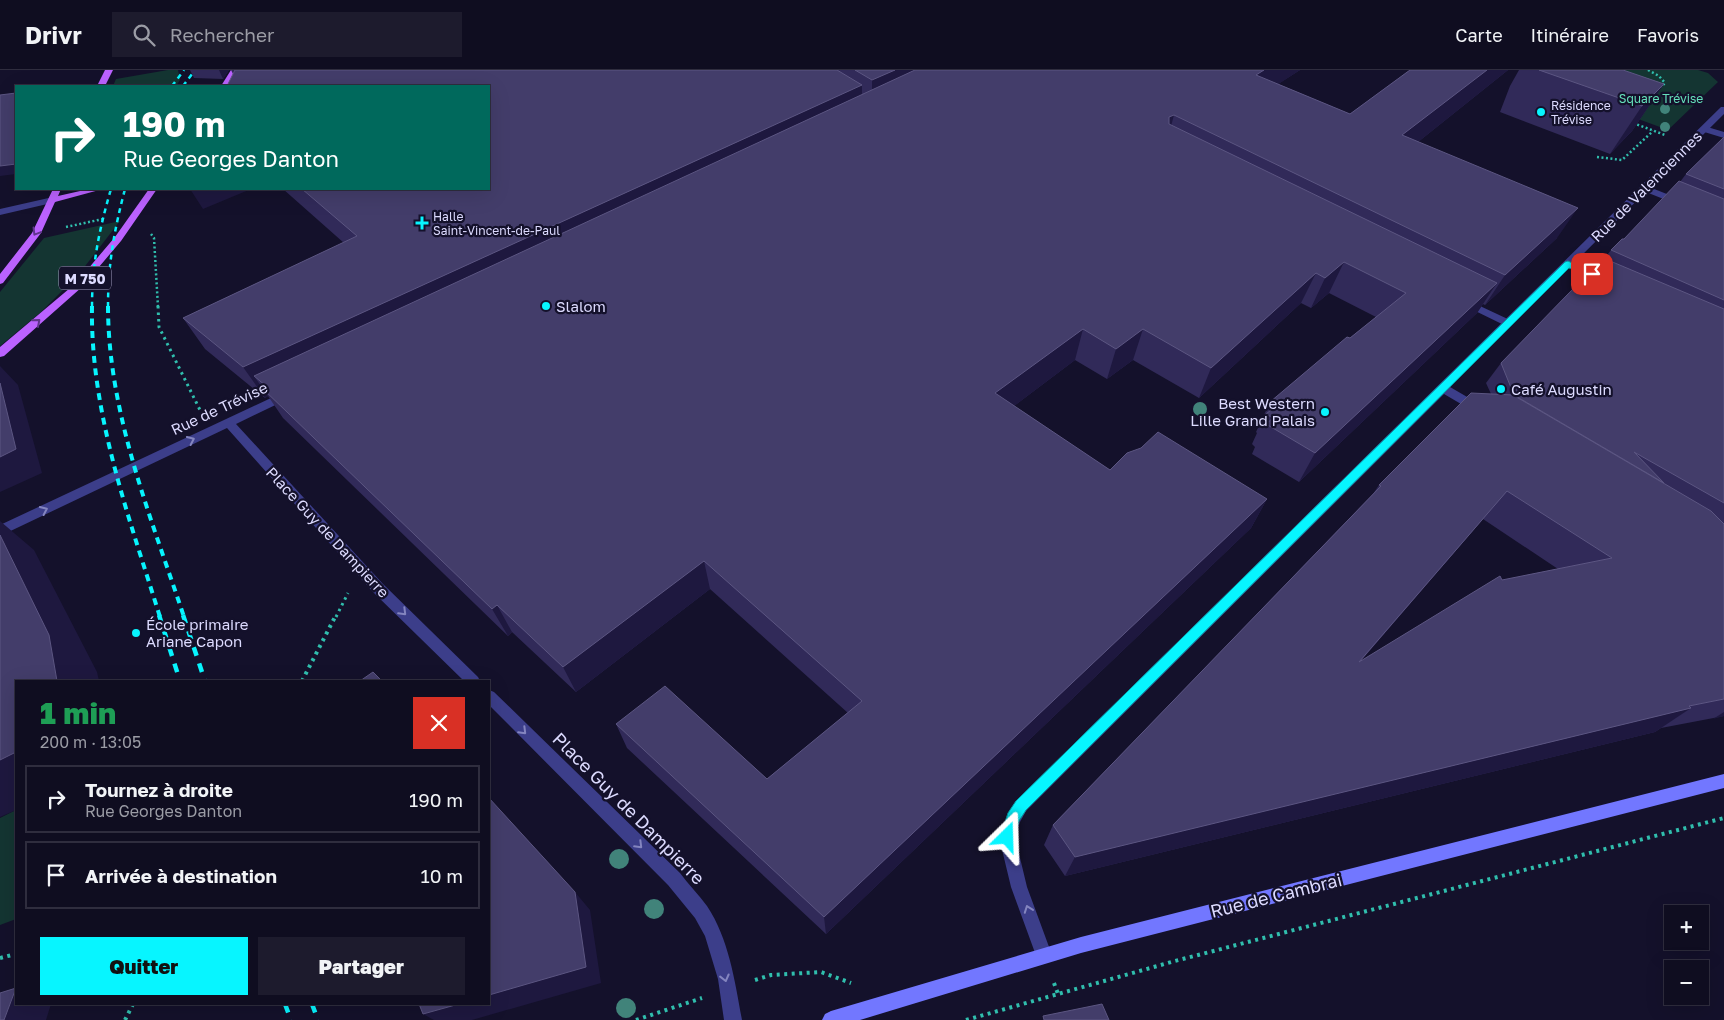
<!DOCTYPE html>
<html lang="fr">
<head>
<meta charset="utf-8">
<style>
	:root { --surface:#0f0d20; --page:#1d1b2d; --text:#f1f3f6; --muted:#9b9ca5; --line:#2f2d3e; --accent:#07f5ff }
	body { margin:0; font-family:"Golos Text",sans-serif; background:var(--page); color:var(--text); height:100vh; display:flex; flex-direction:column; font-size:19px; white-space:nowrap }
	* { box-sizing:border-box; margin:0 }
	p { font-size:16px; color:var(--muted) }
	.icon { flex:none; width:28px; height:28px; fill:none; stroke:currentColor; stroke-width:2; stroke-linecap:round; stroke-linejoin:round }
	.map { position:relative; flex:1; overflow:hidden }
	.details { position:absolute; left:15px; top:610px; width:475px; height:325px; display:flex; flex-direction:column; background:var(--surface); border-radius:0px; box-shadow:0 5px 20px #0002,0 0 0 1px var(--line) }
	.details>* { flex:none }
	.banner { position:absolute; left:15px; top:15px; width:475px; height:105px; border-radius:0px; box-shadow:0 5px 20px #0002,0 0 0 1px var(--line); background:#00695c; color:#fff; overflow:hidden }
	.controls { position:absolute; left:1664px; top:835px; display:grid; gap:10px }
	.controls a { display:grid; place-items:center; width:45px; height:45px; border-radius:0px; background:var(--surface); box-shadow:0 5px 20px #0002,0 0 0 1px var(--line); font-size:25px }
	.pin { position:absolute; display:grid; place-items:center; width:42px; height:42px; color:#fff; margin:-21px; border-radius:10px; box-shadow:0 2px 8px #0006 }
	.me { position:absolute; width:55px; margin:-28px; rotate:22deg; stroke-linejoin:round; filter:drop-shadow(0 0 4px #0008) }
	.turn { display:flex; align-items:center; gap:18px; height:105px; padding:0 25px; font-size:22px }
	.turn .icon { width:65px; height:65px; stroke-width:2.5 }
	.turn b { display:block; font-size:35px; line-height:42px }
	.round { display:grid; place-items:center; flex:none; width:52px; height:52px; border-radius:0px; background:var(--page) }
	.overview { display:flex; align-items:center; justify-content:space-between; height:85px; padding:0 25px }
	h1 { font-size:30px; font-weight:800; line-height:38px; color:#1e9e55 }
	.action { display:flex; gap:10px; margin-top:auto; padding:10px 25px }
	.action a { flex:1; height:58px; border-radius:0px; background:var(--accent); color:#111; font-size:20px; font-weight:800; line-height:58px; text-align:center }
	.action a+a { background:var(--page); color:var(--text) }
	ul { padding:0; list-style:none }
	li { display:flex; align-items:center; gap:15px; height:68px; margin:0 10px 8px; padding:0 15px; border:2px solid var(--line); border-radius:0px }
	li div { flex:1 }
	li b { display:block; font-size:19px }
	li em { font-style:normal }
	header { display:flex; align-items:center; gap:30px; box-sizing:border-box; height:70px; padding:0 25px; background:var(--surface); border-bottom:1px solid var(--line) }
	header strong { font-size:24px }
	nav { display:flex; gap:28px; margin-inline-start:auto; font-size:18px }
	.search { width:350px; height:45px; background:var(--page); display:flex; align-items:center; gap:12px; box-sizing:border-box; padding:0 18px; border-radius:0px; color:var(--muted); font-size:19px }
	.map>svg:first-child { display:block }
</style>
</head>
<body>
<header>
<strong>Drivr</strong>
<div class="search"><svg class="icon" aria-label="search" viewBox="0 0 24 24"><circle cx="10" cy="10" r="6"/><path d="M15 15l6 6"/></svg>Rechercher</div>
<nav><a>Carte</a><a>Itinéraire</a><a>Favoris</a></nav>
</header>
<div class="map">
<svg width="1724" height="950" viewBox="0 0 1724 950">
	<rect width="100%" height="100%" fill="#14112b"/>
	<!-- green -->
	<path fill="#143532" d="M168,0h10l2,10 -4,6h-63l3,-7z
		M1552,0h146l10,3 10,9 -50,48 -103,-38z
		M120,151l-41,53 -38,38 -41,34v-54l44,-54z
		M16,740v109l-16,6v-107z"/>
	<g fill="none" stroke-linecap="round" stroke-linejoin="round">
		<!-- path-far2 -->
		<path stroke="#30bead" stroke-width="2.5" stroke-dasharray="2 2.5" stroke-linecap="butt" d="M1648,0l11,6 6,7 -4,4
			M1633,53l32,12
			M1597,87l25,3 31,-29
			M66,157l37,-8
			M151,164l3,4 4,69"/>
		<!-- path-far1 -->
		<path stroke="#30bead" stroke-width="3" stroke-dasharray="2.5 4" stroke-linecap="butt" d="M158,236l1,21 41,83
			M336,547l12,-24"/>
		<!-- path -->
		<path stroke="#30bead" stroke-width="4" stroke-dasharray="3 4.5" stroke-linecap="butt" d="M302,611l34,-66
			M0,888l16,-4
			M755,910l16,-5 50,-3 30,11
			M1054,913l4,11
			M125,950l8,-16
			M636,950l66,-22
			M966,950l209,-59 549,-143"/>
		<!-- service -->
		<path fill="#3c3e8a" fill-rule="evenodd" d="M1704,56l20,6v6l-23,-7 -1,-2z
			M1644,115l38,15 2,2 -2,2h-6l-35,-14v-4z
			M1465,229l47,22 1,2 -1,2h-8l-43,-21 -1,-2z"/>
		<!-- minor -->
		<path fill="#3c3e8a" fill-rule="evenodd" d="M1721,37h3v7l-150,149 33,15v4h-6l-32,-14 -119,119 31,18 2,3 -2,3h-8l-29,-17 -418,417 -6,11 -5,15 12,50 25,68 -2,6 -6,2 -6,-2 -27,-74 -12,-50 9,-24 8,-12z
			M53,127l3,1v4l-56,13v-6z
			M286,321l4,1 1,3 -1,3 -54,26 147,160 95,93 2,4h-16l-91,-89 -146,-164 -227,108v-11z
			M489,620l5,2 186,181c8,11 19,22 27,33 22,33 28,76 35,114h-18l-6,-41 -13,-43 -10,-18 -27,-33 -179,-180z"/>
		<!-- secondary -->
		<path fill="#7277ff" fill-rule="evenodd" d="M1724,704v14l-643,165 -221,67h-38l3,-6 6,-3 250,-74z"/>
		<!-- primary -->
		<path fill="#bb62ff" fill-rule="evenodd" d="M105,0h8l-8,16h-8z
			M231,0h8l-10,16h-8z
			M53,119h8l-3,7 31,-7h14l-48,13 -14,31 -38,50 -3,1v-10l32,-41z
			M149,119h8l-36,52 -39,46 -78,69 -4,1v-10l76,-64 39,-46z"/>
		<!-- rail-far2 -->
		<path stroke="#07f5ff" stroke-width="2.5" stroke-dasharray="5 4.5" stroke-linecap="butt" d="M172,16l12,-16
			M183,16l12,-16
			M92,237c0,-43 7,-77 19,-118
			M108,237c0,-43 6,-76 17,-118"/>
		<!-- rail-far1 -->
		<path stroke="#07f5ff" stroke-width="4" stroke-dasharray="7 5.5" stroke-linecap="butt" d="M92,236c-2,106 37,211 68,311
			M108,236c0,107 43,211 76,311"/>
		<!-- rail -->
		<path stroke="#07f5ff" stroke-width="4.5" stroke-dasharray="9 8" stroke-linecap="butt" d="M159,545l21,66
			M183,545l22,66
			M285,934l6,16
			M312,934l6,16"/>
	</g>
	<!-- trees -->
	<g fill="#41837a">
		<circle cx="1665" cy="39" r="5"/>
		<circle cx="1665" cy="57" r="5"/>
		<circle cx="1200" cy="339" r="7"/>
		<circle cx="619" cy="789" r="10"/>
		<circle cx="654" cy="839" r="10"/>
		<circle cx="626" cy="938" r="10"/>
	</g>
	<!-- wall -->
	<path fill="#312a59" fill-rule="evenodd" d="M190,0h39l-6,9 -29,-1z
		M231,0h1069l-22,14 72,30 60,-44h98l-90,72 139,96 -72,67 -2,-1 -6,9 -178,169 -47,-28 3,-7 -3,-3 5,-11 -1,-1 14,-30 106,-85 -47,-24 -18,15 -10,-5 -102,95 -66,-38 -26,19 -32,-19 -61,46 96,64 157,29 -16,29 -425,406 -199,-186 -11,-24 151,55 81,-66 -138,-124 -134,103 -64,-60 -4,4 -225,-218 -15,-22 -3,2 -60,-49 -22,-31 161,-75 -61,-54h206l-256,-115z
		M1519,0h104l41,14 -32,47 -22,23 -110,-42 10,-26z
		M1724,67v579l-63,12 -6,4 -590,144 -21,-31 9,-20 320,-331 6,-9 112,-91 -5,-11 15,-20 103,-104 7,-9 13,-11 56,-57 6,-8zM1483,449l75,50 -56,11 -142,82z"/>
	<!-- shaded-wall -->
	<path fill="#1e183f" d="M219,0h10l-6,9z
		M895,0h62l-85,40v-30z
		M1264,0h36l-54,35 10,-30z
		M1487,0h21l-120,96 14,-31z
		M1664,14l-32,47 -22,23 32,-48z
		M862,15v30l-608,261 14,20 -3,2 -22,-31z
		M1174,45l-8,30 3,-28z
		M16,94v10l-16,2v-10z
		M190,119h61l-48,20z
		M1578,138l-21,30 -72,67 20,-30z
		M1344,192l-15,31 -18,15 14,-30z
		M1316,203l-15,30 -102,95 12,-30z
		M1497,213l-20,30 -178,169 16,-29z
		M1083,259l-8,31 -85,64 5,-31z
		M1143,259l-10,31 -26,19 9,-30z
		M0,296l18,19 24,88 -42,19z
		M1267,429l-16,29 -425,406 -2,-17z
		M0,451l34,29 63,122 2,9h-42l-57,-146z
		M704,491l6,28 -134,103 -13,-25z
		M497,535l15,27 -4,4 -16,-27z
		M1691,638l-36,24 -590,144 10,-19z
		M1724,642v4l-11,3z
		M16,682v58l-16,7v-57z
		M575,822l15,18 11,73 -129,37h-38l-11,-6 36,-10h30v-9z
		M16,919v15h35l-5,16h-42z"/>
	<!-- building -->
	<path fill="#433d6a" stroke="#5c5682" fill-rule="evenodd" d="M235,0h602l25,15 -619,282 -60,-49 174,-82 -55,-47h187v-103h-262z
		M855,0h40l-23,10z
		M915,0h349l-8,5 94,39 60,-44h77l-85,65 176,73 -73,67 -331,-160 -5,2v7l328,159 -182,170 -49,-29 7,-6 -7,-4 10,-8 -6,-4 77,-65 3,1 56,-45 -62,-31 -19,16 -9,-5 -105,95 -68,-39 -27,20 -33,-20 -88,64 115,77 17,-17 14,-5 17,-16 109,67 -443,418 -208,-193 49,-38 102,93 95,-78 -158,-140 -141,106 -66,-62 -5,4 -230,-221 4,-2 -12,-10z
		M1539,0h84l41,14 -22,22z
		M16,23v71l-16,2v-71z
		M1724,67v52l-38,-15z
		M1679,111l45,18v101l-113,-50 11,-11h2z
		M1603,188l121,51v194l-90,-51 30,31 -150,-88 -13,-32z
		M0,313l16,66 -16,8z
		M1471,323l42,2 198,116 13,13v175l-35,7 2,2 -616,149 -22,-32 328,-339 -2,-1zM1507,421l105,67 -110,22 -2,-4 -141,86z
		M0,465l49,100 8,46h-41v71l-16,8z
		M373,602l9,9h-22z
		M489,728l86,94 11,75 -97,28z
		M16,918l-12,32h-4v-27z
		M419,934h40l-36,10z
		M1102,934l7,16h-65l-1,-4z"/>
	<!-- one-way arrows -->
	<defs><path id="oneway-chevron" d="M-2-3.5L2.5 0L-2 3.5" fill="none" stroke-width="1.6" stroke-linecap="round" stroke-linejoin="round" transform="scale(1.25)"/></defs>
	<g stroke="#5f358a">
		<use href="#oneway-chevron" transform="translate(36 162) rotate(121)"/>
		<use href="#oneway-chevron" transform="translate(37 252) rotate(-41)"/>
	</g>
	<g stroke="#8485bf">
		<use href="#oneway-chevron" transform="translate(191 370) rotate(-25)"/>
		<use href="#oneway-chevron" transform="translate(44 440) rotate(-25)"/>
		<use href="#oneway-chevron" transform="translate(403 542) rotate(45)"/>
		<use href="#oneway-chevron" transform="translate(523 661) rotate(45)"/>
		<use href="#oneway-chevron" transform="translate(639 775) rotate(45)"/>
		<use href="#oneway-chevron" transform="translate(1028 839) rotate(-110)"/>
		<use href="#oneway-chevron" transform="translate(725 908) rotate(76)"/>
	</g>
	<!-- route -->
	<path fill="#07f5ff" stroke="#059fa6" d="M1568,191l28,13 -4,3 -23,-9 -543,542 -7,11 -7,21 -5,2 -5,-2 -2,-5 8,-24 8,-12 549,-539z"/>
	<!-- markers -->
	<g fill="#07f5ff" stroke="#14112b" stroke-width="2">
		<circle cx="1541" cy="42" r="5"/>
		<path d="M419.5 145.5h5v5h5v5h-5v5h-5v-5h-5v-5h5z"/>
		<circle cx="546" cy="236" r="5"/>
		<circle cx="1501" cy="319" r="5"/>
		<circle cx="1325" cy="342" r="5"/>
		<circle cx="136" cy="563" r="5"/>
	</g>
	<g text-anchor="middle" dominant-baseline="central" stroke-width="4.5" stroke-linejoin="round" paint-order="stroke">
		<!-- far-park labels -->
		<g font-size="12" fill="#65e1bb" stroke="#14112b">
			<text x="1661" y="28">Square Trévise</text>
		</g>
		<!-- far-poi labels -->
		<g font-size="12" fill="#dddbff" stroke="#14112b" text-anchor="start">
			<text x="1551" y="35">Résidence<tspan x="1551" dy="14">Trévise</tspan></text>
			<text x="433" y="146">Halle<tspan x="433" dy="14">Saint-Vincent-de-Paul</tspan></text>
		</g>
		<!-- shield labels -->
		<rect fill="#14112b" stroke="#a19ebf" stroke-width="1" x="59" y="196.5" width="52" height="23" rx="4"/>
		<g font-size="14" font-weight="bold" fill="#dddbff">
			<text x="85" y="208">M 750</text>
		</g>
		<!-- street labels -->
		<g font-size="15" fill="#dddbff" stroke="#14112b">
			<text transform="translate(1646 116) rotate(-45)">Rue de Valenciennes</text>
			<text transform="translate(219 338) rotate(-25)">Rue de Trévise</text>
			<text transform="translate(328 462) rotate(47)">Place Guy de Dampierre</text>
		</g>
		<!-- poi labels -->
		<g font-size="15" fill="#dddbff" stroke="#14112b" text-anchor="start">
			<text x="556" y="236">Slalom</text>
			<text x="1511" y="319">Café Augustin</text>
			<text x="1315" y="333" text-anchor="end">Best Western<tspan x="1315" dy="17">Lille Grand Palais</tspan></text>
			<text x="146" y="554">École primaire<tspan x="146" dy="17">Ariane Capon</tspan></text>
		</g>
		<!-- near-street labels -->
		<g font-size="18" fill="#dddbff" stroke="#14112b">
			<text transform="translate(629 738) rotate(45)">Place Guy de Dampierre</text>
			<text transform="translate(1276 825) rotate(-14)">Rue de Cambrai</text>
		</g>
	</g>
</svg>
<div class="controls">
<a>+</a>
<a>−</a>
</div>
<div class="pin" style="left:1592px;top:204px;background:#d93025"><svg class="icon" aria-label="arrive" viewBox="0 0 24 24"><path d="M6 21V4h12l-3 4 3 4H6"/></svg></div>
<svg class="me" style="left:1007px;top:767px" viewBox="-20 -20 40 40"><path d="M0-17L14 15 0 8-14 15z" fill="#07f5ff" stroke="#fff" stroke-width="4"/></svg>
<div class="banner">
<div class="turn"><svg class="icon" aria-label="right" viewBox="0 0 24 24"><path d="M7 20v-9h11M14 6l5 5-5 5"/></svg><div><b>190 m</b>Rue Georges Danton</div></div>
</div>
<section class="details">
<div class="overview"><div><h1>1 min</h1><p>200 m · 13:05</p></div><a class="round" style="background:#d93025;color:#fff"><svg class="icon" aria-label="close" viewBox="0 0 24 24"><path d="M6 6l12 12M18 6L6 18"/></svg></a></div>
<ul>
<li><svg class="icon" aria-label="right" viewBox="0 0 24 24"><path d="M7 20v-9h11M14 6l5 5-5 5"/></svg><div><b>Tournez à droite</b><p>Rue Georges Danton</p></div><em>190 m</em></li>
<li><svg class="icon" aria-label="arrive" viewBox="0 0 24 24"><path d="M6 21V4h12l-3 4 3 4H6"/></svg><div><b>Arrivée à destination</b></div><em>10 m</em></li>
</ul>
<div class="action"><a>Quitter</a><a>Partager</a></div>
</section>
</div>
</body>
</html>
